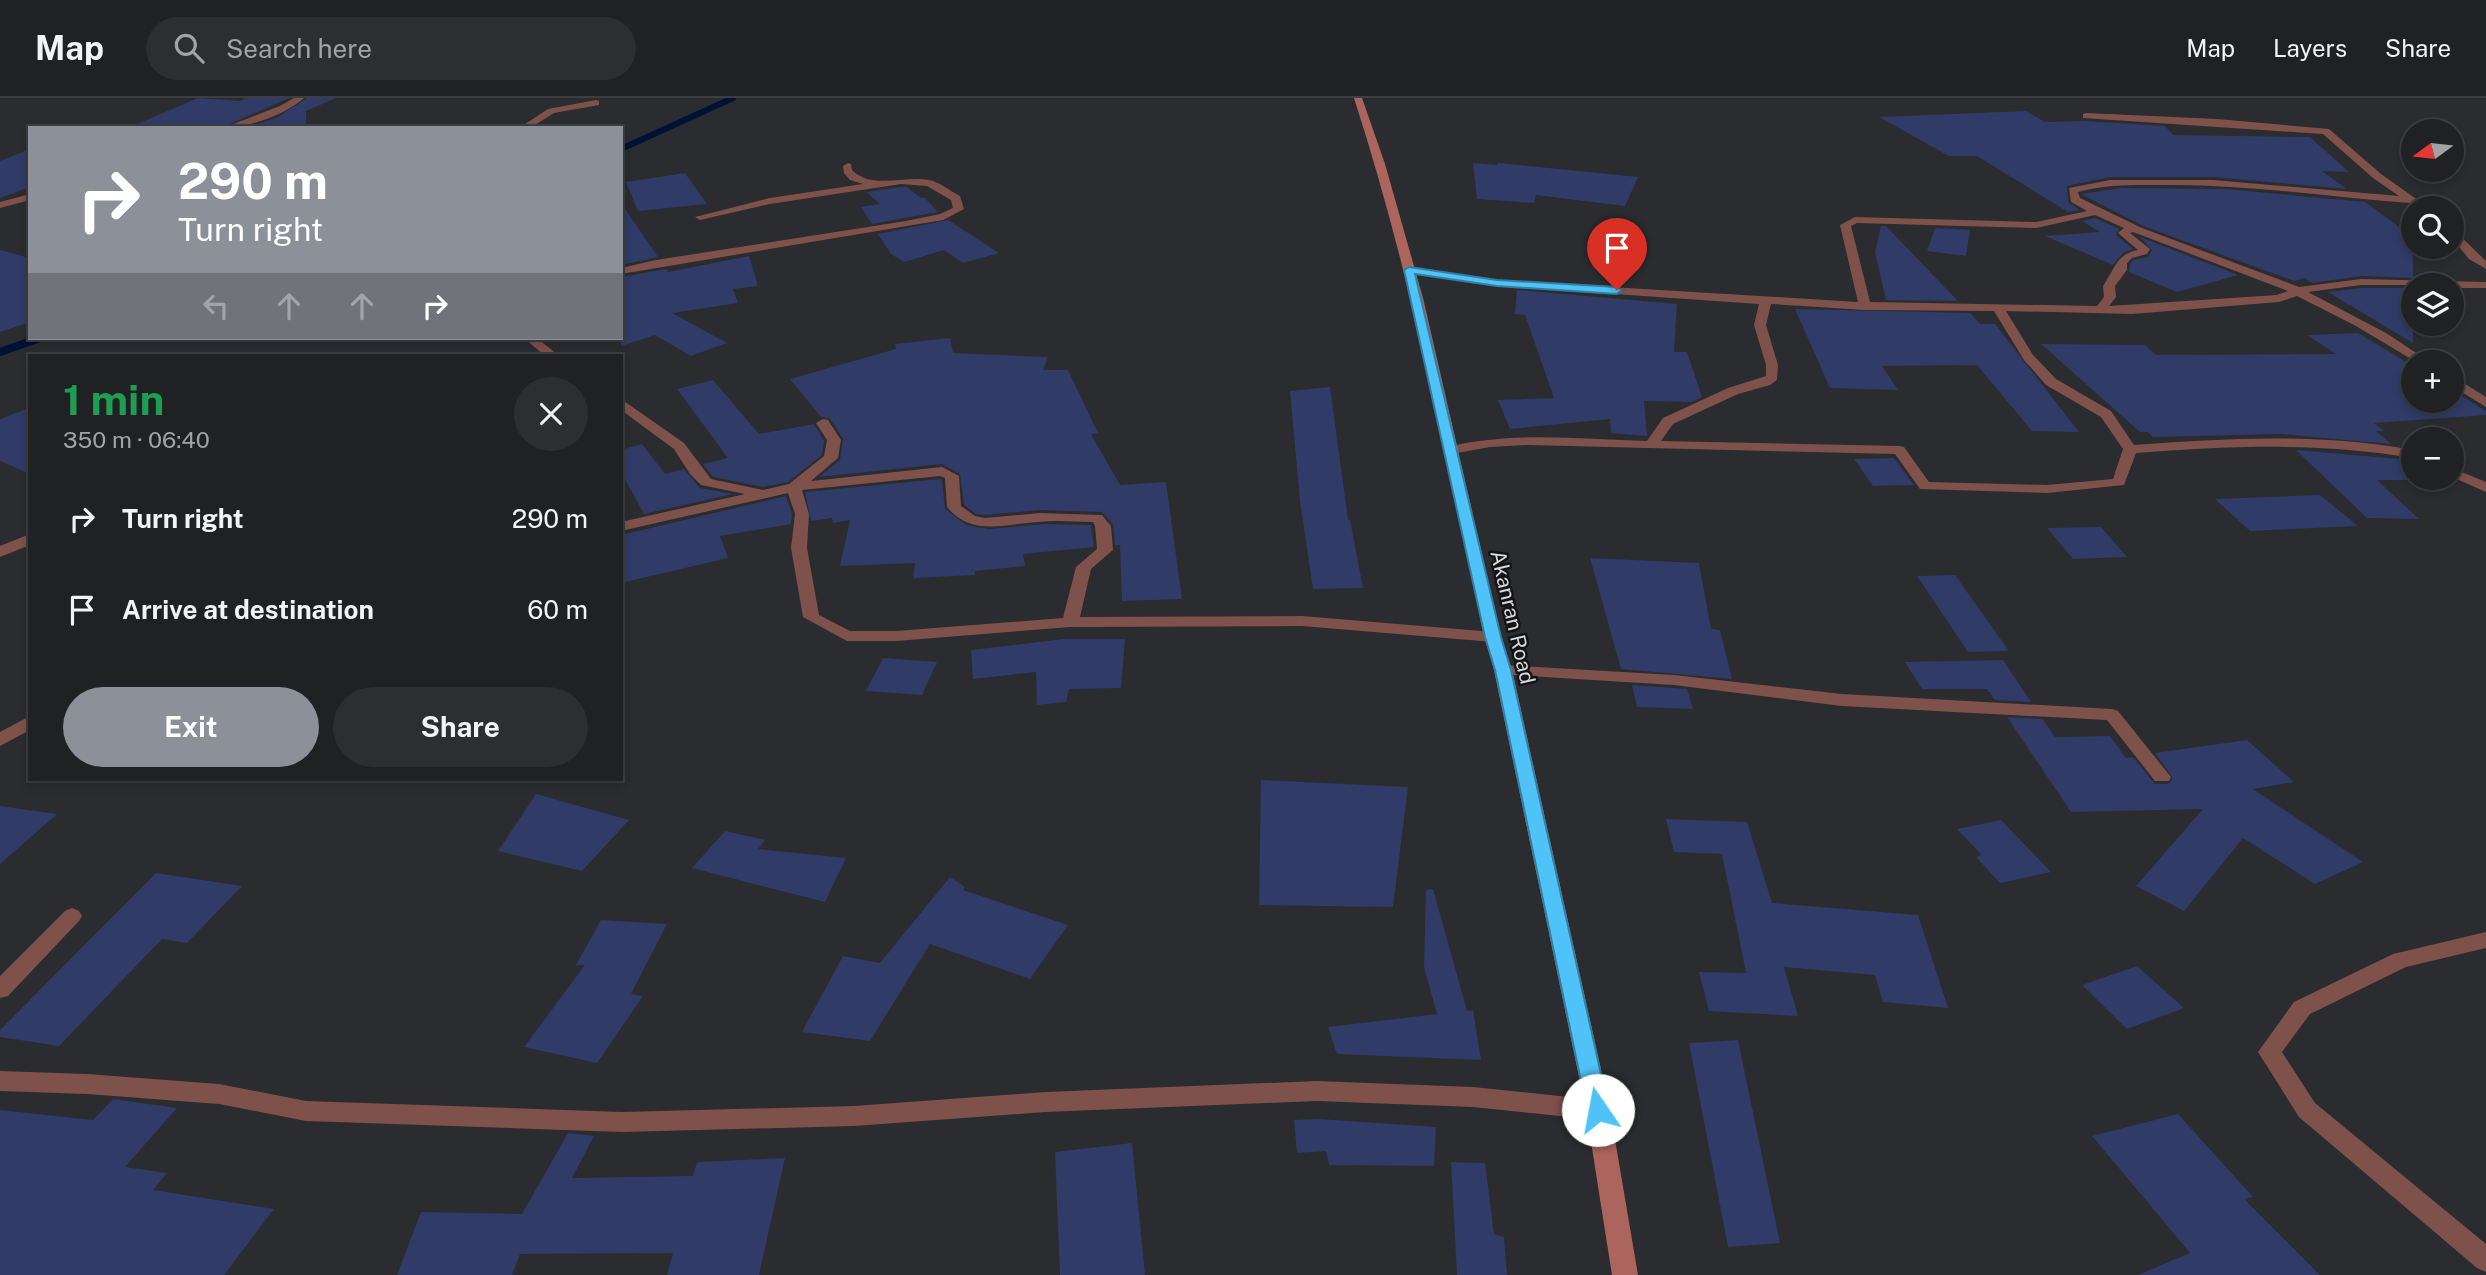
<!DOCTYPE html>
<html lang="en">
<head>
<meta charset="utf-8">
<style>
	:root { --surface:#202123; --page:#2d2e30; --text:#f1f3f6; --muted:#a2a3a6; --line:#3d3e41; --accent:#8c9099 }
	body { margin:0; font-family:"Public Sans",sans-serif; background:var(--page); color:var(--text); height:100vh; display:flex; flex-direction:column; font-size:26px; white-space:nowrap }
	* { box-sizing:border-box; margin:0 }
	p { font-size:23px; color:var(--muted) }
	.icon { flex:none; width:38px; height:38px; fill:none; stroke:currentColor; stroke-width:2; stroke-linecap:round; stroke-linejoin:round }
	.map { position:relative; flex:1; overflow:hidden }
	.sheet { position:absolute; left:28px; top:256px; width:595px; height:427px; display:flex; flex-direction:column; background:var(--surface); border-radius:0px; box-shadow:0 4px 10px #0003,0 0 0 2px var(--line) }
	.sheet>* { flex:none }
	.banner { position:absolute; left:28px; top:28px; width:595px; height:214px; border-radius:0px; box-shadow:0 4px 10px #0003,0 0 0 2px var(--line); background:#8c9099; color:#fff; overflow:hidden }
	.needle { width:46px; rotate:255deg }
	.controls { position:absolute; left:2401px; top:21px; display:grid; gap:14px }
	.controls a { display:grid; place-items:center; width:63px; height:63px; border-radius:50%; background:var(--surface); box-shadow:0 4px 10px #0003,0 0 0 2px var(--line); font-size:35px }
	.pin { position:absolute; display:grid; place-items:center; width:60px; height:60px; color:#fff; margin:-72px -30px; border-radius:50% 50% 50% 0; rotate:-45deg; box-shadow:0 0 7px #0007 }
	.pin .icon { rotate:45deg }
	.me { position:absolute; width:77px; margin:-38px; rotate:348deg; stroke-linejoin:round; filter:drop-shadow(0 0 5px #0008) }
	.turn { display:flex; align-items:center; gap:24px; height:147px; padding:0 35px; font-size:32px }
	.turn .icon { width:91px; height:91px; stroke-width:2.5 }
	.turn b { display:block; font-size:49px; line-height:60px }
	.lanes { display:flex; align-items:center; height:66px; padding:0 35px; background:#0003; justify-content:center; gap:35px; direction:ltr }
	.lanes .off { opacity:.35 }
	.round { display:grid; place-items:center; flex:none; width:74px; height:74px; border-radius:37px; background:var(--page) }
	.summary { display:flex; align-items:center; justify-content:space-between; height:119px; padding:0 35px }
	h1 { font-size:42px; font-weight:700; line-height:52px; color:#1e9e55 }
	.primary-button { display:flex; gap:14px; margin-top:auto; padding:14px 35px }
	.primary-button a { flex:1; height:80px; border-radius:42px; background:var(--accent); color:#fff; font-size:28px; font-weight:700; line-height:80px; text-align:center }
	.primary-button a+a { background:var(--page); color:var(--text) }
	ul { padding:0; list-style:none }
	li { display:flex; align-items:center; gap:21px; height:91px; padding:0 35px }
	li div { flex:1 }
	li b { display:block; font-size:26px }
	li em { font-style:normal }
	header { display:flex; align-items:center; gap:42px; box-sizing:border-box; height:98px; padding:0 35px; background:var(--surface); border-bottom:2px solid var(--line) }
	header strong { font-size:33px }
	nav { display:flex; gap:38px; margin-inline-start:auto; font-size:24px }
	.search { width:490px; height:63px; background:var(--page); display:flex; align-items:center; gap:18px; box-sizing:border-box; padding:0 24px; border-radius:38px; color:var(--muted); font-size:26px }
	.map>svg:first-child { display:block }
</style>
</head>
<body>
<header>
<strong>Map</strong>
<div class="search"><svg class="icon" aria-label="search" viewBox="0 0 24 24"><circle cx="10" cy="10" r="6"/><path d="M15 15l6 6"/></svg>Search here</div>
<nav><a>Map</a><a>Layers</a><a>Share</a></nav>
</header>
<div class="map">
<svg width="2486" height="1177" viewBox="0 0 2486 1177">
	<rect width="100%" height="100%" fill="#2a2c2f"/>
	<g fill="none" stroke-linecap="round" stroke-linejoin="round">
		<!-- stream-far1 -->
		<path stroke="#001136" stroke-width="6" d="M621,51l112,-51"/>
		<!-- stream -->
		<path stroke="#001136" stroke-width="8" d="M0,254l40,-14"/>
	</g>
	<!-- building -->
	<path fill="#303b67" d="M198,0l42,3 5,-3h44l-68,30h-93z
		M307,0h29l-30,13v17h-60l32,-11z
		M2026,13l19,11 40,-1 80,5 8,9 137,2 39,35 -27,-1 25,18 -134,-12h-103l-43,9 1,16 12,8 -12,2 -91,-56h-28l-70,-39z
		M30,51v38l-30,11v-37z
		M1473,65l24,2 1,-2 140,14 -13,29 -89,-11 -2,8 -57,-4z
		M685,75l22,31 -69,7 -12,-29z
		M901,89h6l14,11h4l13,14 -66,12 -11,-17 19,-3 -14,-12z
		M2121,90l104,1 140,13 48,35v41l-52,-2 -49,7 -7,-5 -11,3 -151,-55 -62,-32z
		M621,105l37,54 -37,8z
		M2095,120l24,11 -3,6 17,14 -10,4 -10,12 -68,-29 55,-4 -18,-11z
		M948,122l51,33 -36,10 -19,-13 -40,12 -13,-8 -13,-20z
		M1881,128h5l72,75 -72,-1 -11,-48z
		M1935,130l35,2 -4,26 -39,-5z
		M2140,139l98,38 -61,17 -48,-20 1,-8 3,-4 15,-3 4,-7z
		M0,152l30,8v64l-30,10z
		M749,158l9,30 -25,3 5,14 -66,10 55,30 -36,13 -36,-21 -34,11v-69l45,-8 2,3z
		M2361,190h52v55l-85,-51z
		M1517,192l160,14 -3,48h13l15,45 -10,5 -48,-1 3,35 -36,-3 -1,-14 -100,10 -12,-29 56,-2 -29,-83 -10,-1z
		M1795,211l175,4 10,11h15l84,108 -47,-1 -55,-66 -95,1 16,24 -68,-2z
		M2358,235l55,33v35h39v-11l34,21v4l-112,8 10,8h-8l15,13 -111,-10 -127,3 -5,-5h-8l-99,-88 104,1 11,10 180,-1 -29,-19z
		M950,240l3,15 95,4 -5,13h25l30,63 -7,1 29,51 46,-3 16,117 -60,2 -2,-56h-5l-2,-21 -11,-12 -62,-2 -55,5 -9,-1 -12,-9 -4,-31 -18,-10 -123,13 21,-17 3,-21 -13,-20 -9,-2 -31,-38 106,-30 -1,-5z
		M713,282l46,54 55,-10 10,17 -2,14 -34,27 -25,5 -50,-10 -10,-13 25,-6 -51,-69z
		M1330,289l18,133h2l13,68 -50,1 -13,-88 -10,-110z
		M30,310v66l-30,-13v-42z
		M642,346l23,30 19,-5 16,19 33,6 -89,20 -23,-42v-22z
		M2296,352l114,10 3,3v15h17l3,2h-56l42,39 -52,-1z
		M1894,360l20,27 -41,1 -19,-27z
		M940,381l2,1 3,29 21,16 23,4 56,-5 46,1 3,22 -71,7 2,12 -50,5v4l-62,3 2,-15 -75,3 10,-46 -17,3 -1,-5 -21,3 -6,-29z
		M2320,397l38,31 -108,5 -35,-32z
		M786,398l6,18 -1,10 -71,12 8,22 -107,25v-48z
		M2101,429l26,30 -54,2 -26,-31z
		M1590,460l109,5 12,66 9,1 12,49 -111,-10z
		M1955,477l54,76 -41,1 -51,-76z
		M1064,541h61l-4,49 -52,1 -3,13 -29,3 -1,-33 -63,7 -2,-29z
		M883,560l54,4 -15,33 -56,-4z
		M2003,562l28,42 -36,-2 -8,-11h-65l-17,-27z
		M1632,587l55,4 6,20 -56,-2z
		M2007,619l36,2 12,18 55,-1 16,22 7,-1 22,27h14l4,-6 -18,-25 92,-13 47,42 -41,7 110,73 -48,22 -72,-46 -59,73 -48,-25 67,-77 -132,3z
		M1261,682l147,7 -15,120 -134,-2z
		M536,696l93,26 -47,51 -84,-20z
		M0,708l57,8 -57,50z
		M1666,721l81,3 25,81 146,12 30,93 -65,-6 -8,-27 -91,-8 14,49 -89,-5 -10,-39 47,1 -24,-119 -48,-2z
		M2001,722l50,52 -51,11 -24,-26 6,-2 -25,-26z
		M725,733l40,9 -7,9 88,9 -21,44 -133,-34z
		M156,775l86,13 -55,57 -25,-4 -103,107 -59,-9v-7z
		M950,779l15,10 -2,3 105,35 -38,54 -100,-35 -60,97 -68,-9 41,-76 37,7z
		M1433,791l34,122 6,-1 8,50 -144,-6 -9,-27 109,-13 -13,-47 2,-77z
		M601,822l66,4 -36,70 12,2 -46,67 -73,-16 61,-82h-9z
		M2137,868l47,42 -57,21 -45,-44z
		M1738,942l42,203 -52,4 -39,-204z
		M113,1001l64,9 -52,59 42,6 -14,17 121,19 -50,66h-224v-165l93,10z
		M2178,1016l75,83 -9,2 76,76h-182l52,-22 -98,-117z
		M1319,1021l117,8 -2,39 -105,-1 -3,-14 -29,2 -3,-33z
		M568,1035l26,3 -22,42 121,-2 4,-14 88,-4 -26,117h-92l6,-22 -153,1 -8,21h-115l24,-63 101,2z
		M1132,1045l13,132h-85l-5,-123z
		M1451,1064l34,1 9,71 10,3 3,38h-50z"/>
	<g fill="none" stroke-linecap="round" stroke-linejoin="round">
		<!-- street -->
		<path fill="#7f514b" fill-rule="evenodd" d="M294,0h10c-19,17 -56,30 -81,30l57,-22z
			M596,2l3,1v4l-45,8 -24,15h-11l29,-19z
			M2086,15l131,6 112,10 52,45 48,34h-12l-7,-5c-83,-6 -164,-19 -246,-18 -28,0 -58,-1 -86,7l2,6 62,30 157,59 62,-8 125,3v6h-34v-3h-91l-53,7 78,41 44,29h-14l-60,-36 -59,-30 -18,6 -147,12 -126,-3 27,44 23,24 55,32 23,34c94,-7 186,-12 279,5v8c-95,-16 -182,-12 -277,-5l-12,32 -77,8 -127,-4 -25,-35 -367,-9 -38,2 -39,7 -7,-4 2,-3c66,-16 134,-8 201,-6l16,-23 65,-30 38,-12v-11l-12,-40 5,-21 -262,-18 -88,-13 -4,-1v-4l92,12 361,22 -18,-77 15,-8 181,5 51,-11 -16,-9 -2,-14 41,-8h103l186,16 -26,-18 -50,-44 -240,-16v-4zM2095,117l29,13 -6,5 20,17c-22,4 -23,19 -35,36l1,11 -7,9 -227,-4 -19,-76 6,-3 179,5zM2133,134l155,59 -11,4 -168,11 7,-9 -1,-11 12,-16v-7l5,-5 15,-4 3,-5 -20,-16zM1771,206l94,6 129,1 30,49 22,25 55,32 22,32 -10,30 -66,6 -118,-3 -25,-35 -5,-1 -238,-5 12,-17 65,-30 32,-9 7,-5 1,-15 -12,-40z
			M848,65l3,1 1,6c20,20 52,5 77,10 11,2 21,11 31,16l4,13 -21,11 -322,54v-6l35,-8 250,-39 34,-7 13,-6 -2,-8 -24,-14 -26,-2 -131,20 -70,16 -5,-3 75,-19 93,-14 -13,-4 -6,-7 -1,-7z
			M30,96v6l-30,8v-6z
			M2452,130l34,33v8l-17,-10 -17,-21z
			M524,240h13l21,17h-14z
			M2452,278l34,21v10l-34,-21z
			M621,301l63,44 27,36 52,11 26,-6 35,-28 3,-16 -11,-17 7,-4 5,1 13,20 -3,18 -27,23 131,-14 17,9 2,30 14,10 10,2 55,-5 62,2 9,11 2,24 -22,19 -11,48 222,-1 191,16 8,5 -8,5 -191,-16 -232,1 -174,14h-49l-44,-24 -12,-69 4,-34 -7,-21 -167,38v-9l124,-28 -44,-9 -11,-11 -16,-25 -53,-39zM940,378l5,2 2,29c24,30 58,17 91,15 18,-2 37,0 55,0l2,4 2,23 -21,18 -13,51 -167,13h-46l-31,-16 -12,-67 2,-34 -7,-24z
			M2452,370l34,14v10l-34,-15z
			M30,436v11l-30,12v-11z
			M1503,567l171,10 168,19 270,15 6,2 53,66 -2,4h-14l-48,-61 -265,-14 -168,-21 -177,-11 -3,-4 3,-4z
			M30,618v14l-30,16v-14z
			M72,810l7,3 3,5 -3,5 -71,75 -8,2v-22l65,-65z
			M2486,834v16l-80,19 -96,47 -28,38 33,51 171,141v28l-9,-4 -178,-151 -41,-65 36,-50 99,-48z
			M0,973l87,3 132,10 87,17 316,11 232,-6 191,-14 272,-11 156,6 125,13 8,3 4,7 -4,7 -8,3 -125,-13 -156,-6 -272,11 -191,14 -232,6 -316,-11 -87,-17 -132,-10 -87,-3z"/>
		<!-- secondary -->
		<path fill="#ac655c" fill-rule="evenodd" d="M1354,0h8l23,66 38,134 78,339 11,33 98,440 28,165h-26l-26,-165 -92,-440 -9,-33c-39,-181 -74,-363 -131,-539z"/>
	</g>
	<!-- route -->
	<path fill="#4fc3f7" stroke="#337fa1" stroke-width="2" d="M1409,169l88,13 120,7 5,3 -5,4 -120,-8 -82,-12 86,363 10,33 98,440 -3,7 -8,2 -7,-2 -4,-7 -92,-440 -10,-33 -81,-367z"/>
	<g text-anchor="middle" dominant-baseline="central" stroke-width="5" stroke-linejoin="round" paint-order="stroke">
		<!-- street labels -->
		<g font-size="21" fill="#d8d8db" stroke="#141416">
			<text transform="translate(1513 519) rotate(77)">Akanran Road</text>
		</g>
	</g>
</svg>
<div class="controls">
<a><svg class="needle" viewBox="-14 -14 28 28"><path d="M0-13l5 13h-10z" fill="#e53935"/><path d="M0 13l5-13h-10z" fill="#a2a3a6"/></svg></a>
<a><svg class="icon" aria-label="search" viewBox="0 0 24 24"><circle cx="10" cy="10" r="6"/><path d="M15 15l6 6"/></svg></a>
<a><svg class="icon" aria-label="layers" viewBox="0 0 24 24"><path d="M12 4l9 5-9 5-9-5zM3 14l9 5 9-5"/></svg></a>
<a>+</a>
<a>−</a>
</div>
<div class="pin" style="left:1617px;top:192px;background:#d93025"><svg class="icon" aria-label="arrive" viewBox="0 0 24 24"><path d="M6 21V4h12l-3 4 3 4H6"/></svg></div>
<svg class="me" style="left:1598px;top:1012px" viewBox="-20 -20 40 40"><circle r="19" fill="#fff"/><path d="M0-13L10 11 0 6-10 11z" fill="#4fc3f7"/></svg>
<div class="banner">
<div class="turn"><svg class="icon" aria-label="right" viewBox="0 0 24 24"><path d="M7 20v-9h11M14 6l5 5-5 5"/></svg><div><b>290 m</b>Turn right</div></div>
<div class="lanes"><svg class="icon off" aria-label="left" viewBox="0 0 24 24"><path d="M17 20v-9H6M10 6l-5 5 5 5"/></svg><svg class="icon off" aria-label="ahead" viewBox="0 0 24 24"><path d="M12 20V5M6 11l6-6 6 6"/></svg><svg class="icon off" aria-label="ahead" viewBox="0 0 24 24"><path d="M12 20V5M6 11l6-6 6 6"/></svg><svg class="icon" aria-label="right" viewBox="0 0 24 24"><path d="M7 20v-9h11M14 6l5 5-5 5"/></svg></div>
</div>
<section class="sheet">
<div class="summary"><div><h1>1 min</h1><p>350 m · 06:40</p></div><a class="round"><svg class="icon" aria-label="close" viewBox="0 0 24 24"><path d="M6 6l12 12M18 6L6 18"/></svg></a></div>
<ul>
<li><svg class="icon" aria-label="right" viewBox="0 0 24 24"><path d="M7 20v-9h11M14 6l5 5-5 5"/></svg><div><b>Turn right</b></div><em>290 m</em></li>
<li><svg class="icon" aria-label="arrive" viewBox="0 0 24 24"><path d="M6 21V4h12l-3 4 3 4H6"/></svg><div><b>Arrive at destination</b></div><em>60 m</em></li>
</ul>
<div class="primary-button"><a>Exit</a><a>Share</a></div>
</section>
</div>
</body>
</html>
